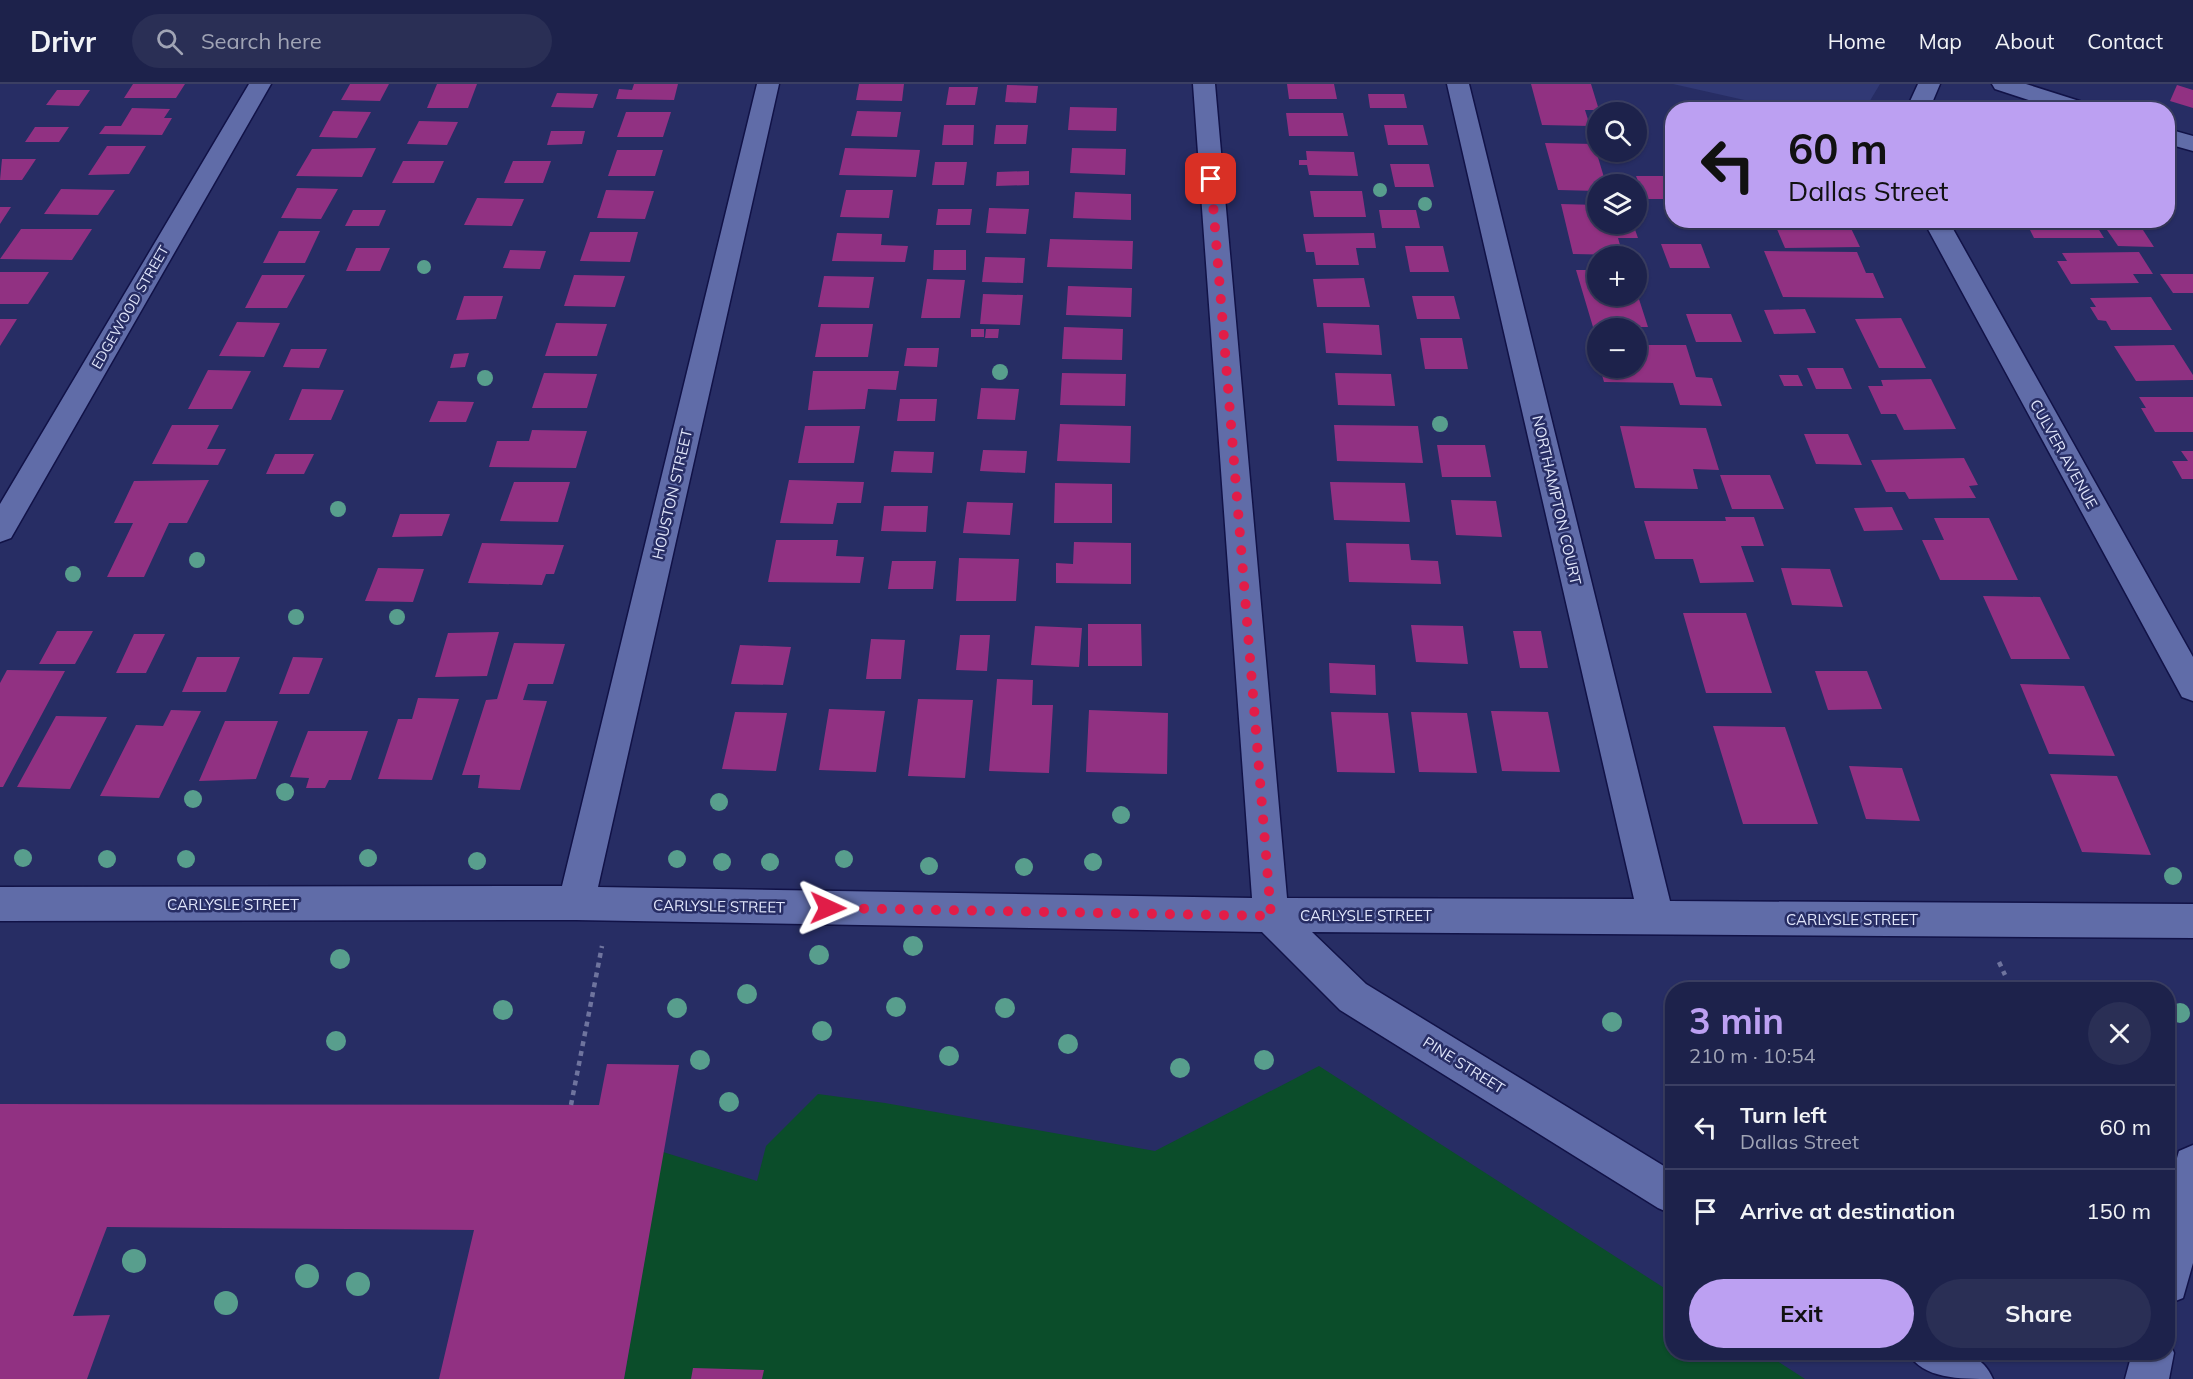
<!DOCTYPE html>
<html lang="en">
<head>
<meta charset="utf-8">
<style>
	:root { --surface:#1d224b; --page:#2a2f55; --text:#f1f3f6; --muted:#a0a4b5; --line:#3b3f63; --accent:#bca0f2 }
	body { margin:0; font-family:Mulish,sans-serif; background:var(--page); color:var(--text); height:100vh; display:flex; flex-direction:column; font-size:22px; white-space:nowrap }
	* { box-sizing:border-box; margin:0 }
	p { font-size:20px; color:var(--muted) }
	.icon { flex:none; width:33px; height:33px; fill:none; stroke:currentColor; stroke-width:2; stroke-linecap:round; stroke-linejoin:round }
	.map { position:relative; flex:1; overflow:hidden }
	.details { position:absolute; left:1665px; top:898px; width:510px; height:378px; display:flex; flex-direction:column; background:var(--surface); border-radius:24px; box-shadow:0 2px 4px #0004,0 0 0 2px var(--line) }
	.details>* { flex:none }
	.hud { position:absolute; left:1665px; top:18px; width:510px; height:126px; border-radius:24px; box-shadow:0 2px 4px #0004,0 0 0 2px var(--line); background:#bca0f2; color:#111; overflow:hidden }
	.tools { position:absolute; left:1587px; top:18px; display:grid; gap:12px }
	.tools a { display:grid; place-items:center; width:60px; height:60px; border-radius:50%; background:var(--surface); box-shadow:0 2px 4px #0004,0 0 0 2px var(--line); font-size:30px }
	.pin { position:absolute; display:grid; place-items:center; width:51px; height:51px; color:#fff; margin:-26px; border-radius:12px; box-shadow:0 3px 9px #0006 }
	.me { position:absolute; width:66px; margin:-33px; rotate:91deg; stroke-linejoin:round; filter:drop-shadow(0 0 4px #0008) }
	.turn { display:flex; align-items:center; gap:21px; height:126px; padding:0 24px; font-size:27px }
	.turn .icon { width:78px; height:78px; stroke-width:2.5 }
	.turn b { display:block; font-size:42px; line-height:51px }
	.round { display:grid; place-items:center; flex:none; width:63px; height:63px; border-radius:32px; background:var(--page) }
	.head { display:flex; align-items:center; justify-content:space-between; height:102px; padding:0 24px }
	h1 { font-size:36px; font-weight:700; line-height:45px; color:var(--accent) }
	.action { display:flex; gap:12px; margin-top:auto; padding:12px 24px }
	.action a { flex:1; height:69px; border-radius:36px; background:var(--accent); color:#111; font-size:24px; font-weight:700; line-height:69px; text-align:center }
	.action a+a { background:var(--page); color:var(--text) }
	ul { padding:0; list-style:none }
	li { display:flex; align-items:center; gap:18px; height:84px; padding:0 24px; border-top:2px solid var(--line) }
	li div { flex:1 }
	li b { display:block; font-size:22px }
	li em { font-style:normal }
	header { display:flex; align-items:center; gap:36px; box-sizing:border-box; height:84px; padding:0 30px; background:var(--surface); border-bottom:2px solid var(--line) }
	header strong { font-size:28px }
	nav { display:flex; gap:33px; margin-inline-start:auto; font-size:21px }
	.search { width:420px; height:54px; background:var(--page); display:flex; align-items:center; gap:15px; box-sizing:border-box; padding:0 21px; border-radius:33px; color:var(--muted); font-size:22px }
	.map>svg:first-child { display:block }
</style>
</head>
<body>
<header>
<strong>Drivr</strong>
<div class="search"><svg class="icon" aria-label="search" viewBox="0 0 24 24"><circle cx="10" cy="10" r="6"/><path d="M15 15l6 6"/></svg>Search here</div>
<nav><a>Home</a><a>Map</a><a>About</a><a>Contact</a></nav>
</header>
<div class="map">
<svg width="2193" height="1295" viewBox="0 0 2193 1295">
	<rect width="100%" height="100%" fill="#272d64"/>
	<!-- built -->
	<path fill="#313975" d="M1673,0h207l-15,25 -76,1z"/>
	<!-- green -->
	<path fill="#0b4d2a" d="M1319,982l353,227v60h93l40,26h-1181l39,-227 94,29 9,-35 52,-52 67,9 270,48z"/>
	<!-- building -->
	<path fill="#913182" d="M133,0h52l-9,14h-52z
		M350,0h39l-9,17 -39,-1z
		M437,0h40l-9,24h-41z
		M634,0h44l-4,16 -58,-1 3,-10 13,1z
		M859,0h45l-2,17 -46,-1z
		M1287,0h47l3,15h-48z
		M1531,0h60l8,26h-14l5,16 -48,-1z
		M1007,1l31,1 -2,17 -31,-1z
		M2177,1l16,5v18l-23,-7z
		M949,3h29l-3,18h-29z
		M57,6h33l-11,16 -33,-1z
		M557,9l41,1 -5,14 -42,-1z
		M1368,10h36l3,14h-37z
		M1070,23l47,1 -1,23 -48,-1z
		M132,24l38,1 -6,9h8l-10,17 -63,-1 6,-8h16z
		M333,27l38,1 -14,26 -38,-1z
		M857,27l44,1 -4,25 -46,-1z
		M626,28h45l-8,25h-46z
		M1286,29h57l5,23h-59z
		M419,37l39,1 -11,23 -40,-1z
		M944,41h30l-1,20h-31z
		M996,41h32l-2,19h-32z
		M1384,41h39l5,20h-40z
		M35,43h34l-10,15h-34z
		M551,47h34l-3,13 -35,1z
		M1545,59l49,1 12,40h-8v7l-40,-1z
		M107,62h39l-17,28 -41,1z
		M376,64l-14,29 -66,-1 16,-27z
		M845,64l75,2 -4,27 -77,-2z
		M1072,64l54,1 -1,26 -55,-2z
		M617,66h46l-8,26h-47z
		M1306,67l48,1 4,24 -49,-1 -2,-10h-8v-5h8z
		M2,75h34l-14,21h-22z
		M403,77h41l-10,22h-42z
		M513,77h38l-8,22h-39z
		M935,78h32l-3,23h-32z
		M1390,80h39l5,23h-39z
		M1029,87v14l-33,1 1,-14z
		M1636,92h36v23h-27z
		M297,104l41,1 -17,30 -40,-1z
		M61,105l54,1 -17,25 -54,-1z
		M606,106l48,1 -9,28 -48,-1z
		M846,106h47l-4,28 -49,-1z
		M1310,107h52l4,26h-52z
		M1075,108l56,2v26l-58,-2z
		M477,114l47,1 -12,27 -48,-1z
		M1561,120l37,1v19h35l5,14h-20l5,17 -50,-1z
		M0,123h11l-11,17z
		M989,124l40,1 -3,25 -40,-1z
		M938,125h34l-2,16h-34z
		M353,126h33l-7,16h-34z
		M1379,126h37l4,18h-38z
		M1773,136h74l13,27 -75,1z
		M2025,136h68l11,18h-70z
		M21,145h71l-20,31 -72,-1z
		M2107,146h36l11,17 -36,-1z
		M279,147h41l-15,32h-42z
		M590,148h48l-8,30 -50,-1z
		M837,149l45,1 -1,11 27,1 -3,16 -73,-1z
		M1374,149l2,15h-20l3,17h-43l-2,-13h-8l-3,-18z
		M1050,155l83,2 -1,28 -85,-2z
		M1661,160h40l9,24h-40z
		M1405,162h38l6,26h-39z
		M356,164h34l-10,23h-34z
		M510,166l36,1 -6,18 -37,-1z
		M934,166h32v20h-33z
		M1764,167l93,1 9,21h7l11,25 -101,-1z
		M2139,168l14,22h-20l6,9 -68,1 -14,-23h10l-5,-8z
		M985,173l40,1 -2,25 -41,-1z
		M1576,186h22v26h40l10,31h-55z
		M0,188h49l-21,32h-28z
		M2160,190h33v19h-20z
		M262,191h43l-18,33h-42z
		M574,191l51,1 -10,31 -51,-1z
		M824,192l50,1 -5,31 -51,-1z
		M1364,194l6,29h-53l-4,-28z
		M927,195l38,1 -5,38h-39z
		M1068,202l64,2 -1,29 -65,-2z
		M983,210l40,1 -3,30 -40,-1z
		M464,212h39l-7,23 -40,1z
		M1412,212h42l6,23h-43z
		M2151,213l21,33h-61l-5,-9 -8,-1 -8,-13h6l-6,-9z
		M1805,225l11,24 -42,1 -10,-24z
		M1686,230h45l11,28h-46z
		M1901,234l25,50h-47l-24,-49z
		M0,235h17l-17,27z
		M237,238l43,1 -16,34 -45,-1z
		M556,239l51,1 -10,32h-52z
		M1323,239l56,2 3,30 -56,-2z
		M821,240h52l-5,33h-53z
		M1064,243l59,2 -1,31 -60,-1z
		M971,245h13v8h-13z
		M986,245h13l-1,9h-13z
		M1420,254h42l6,31h-43z
		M1636,261h50l10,32 16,1 10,28 -42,-1 -7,-22 -69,-1 -4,-14h36z
		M2174,261l19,30v5l-57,1 -22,-35z
		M907,264h32l-2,19 -33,-1z
		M291,265h36l-8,19 -36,-1z
		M469,269l-4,14 -15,1 4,-14z
		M1807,284h36l9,21h-36z
		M208,286l43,1 -19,38h-44z
		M813,287h86l-3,19 -28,-1 -3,20 -57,1z
		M544,289l53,1 -10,34h-55z
		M1062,289l64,1 -1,32 -65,-1z
		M1335,289l56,1 4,32 -57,-1z
		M1779,291h19l5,11h-19z
		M1931,295l25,50 -52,1 -8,-16h-15l-13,-28h15l-2,-6z
		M981,304l38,1 -4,31 -38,-1z
		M302,305l42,1 -13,30h-42z
		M2139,313h54v35h-38l-14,-24h5z
		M900,315h37l-2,22h-38z
		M438,317l36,1 -8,20h-37z
		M1060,340l71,2 -1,37 -73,-2z
		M172,341h47l-12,24h19l-8,16 -66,-1z
		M1334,341l84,1 5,37 -86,-2z
		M805,342h55l-6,37h-56z
		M1620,342l86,2 13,42 -26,-1 5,20 -63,-1z
		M532,346l55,1 -11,37 -87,-1 8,-26h32z
		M1804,350h44l14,31 -46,-1z
		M1437,361h48l6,32h-49z
		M983,366l44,1 -2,22 -45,-2z
		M894,367l40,1 -2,21 -41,-1z
		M2181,367h12v28h-11l-10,-18h16z
		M275,370h39l-10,20h-38z
		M1964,374l14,27 -9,1 7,12 -67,1 -4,-7h-19l-15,-32z
		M1720,391h50l14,34h-52z
		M209,396l-22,43h-18l-25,54h-37l26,-54h-19l20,-42z
		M789,396l75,2 -3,21h-24l-4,21 -53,-1z
		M514,398h56l-12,40 -58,-1z
		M1330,398l75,1 5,39 -76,-2z
		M1055,399l57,1v39h-58z
		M1451,416l45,1 6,36 -46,-2z
		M967,418l46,1 -3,32 -47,-2z
		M884,422h44l-2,26 -45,-1z
		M1892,423l11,23 -39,1 -10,-23z
		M400,430h50l-8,22 -50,1z
		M1725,433h29l10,29h-23l13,36 -54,1 -7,-24h-38l-11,-38h82z
		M1934,434h55l29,62h-78l-18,-40h22z
		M776,456h62l-2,16 28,1 -4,26 -92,-1z
		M1074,458l57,1v41l-75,-1v-20l17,1z
		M482,459l82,2 -10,29h-8l-4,11 -74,-2z
		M1346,459l63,1 2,16 27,1 3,23 -92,-2z
		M959,474l60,1 -3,42h-60z
		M892,477h44l-3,28h-45z
		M378,484l46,1 -11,33 -48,-1z
		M1781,484l49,1 13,38 -51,-2z
		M1983,512l57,1 30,62h-59z
		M1683,529h63l26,80h-66z
		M1088,540h53l1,42h-54z
		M1411,541l52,1 5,38 -52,-2z
		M1035,542l47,2 -3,39 -48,-2z
		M57,547h36l-18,33h-36z
		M1513,547h28l7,37h-28z
		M499,548l-12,44 -52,1 13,-44z
		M134,550h31l-19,39h-30z
		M960,551h30l-3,36 -31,-1z
		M871,555l34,1 -4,39h-35z
		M514,559l51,1 -12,40h-25l-5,16 24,1 -27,89 -42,-2 2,-13h-18l24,-75 11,-1z
		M740,561l51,2 -8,38 -52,-1z
		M197,573h43l-14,35h-44z
		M293,573l30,1 -14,36h-30z
		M1329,579l46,2 1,30 -46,-2z
		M7,586l58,1 -62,116h-3v-104z
		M1815,587h52l15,38 -54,1z
		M997,595l36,1 -1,25h21l-4,68 -60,-2z
		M2020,600l64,2 31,70 -66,-2z
		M418,614l41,1 -27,81 -54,-1 20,-60h14z
		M918,615l55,1 -8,78 -57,-2z
		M829,625l56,2 -9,61 -57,-2z
		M171,626l30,1 -42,87 -59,-2 36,-71 27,1z
		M1089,626l79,3 -1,61 -81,-2z
		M1491,627l57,1 12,60 -58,-1z
		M735,628l52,1 -11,58 -54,-2z
		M1331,628l57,1 7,60 -58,-1z
		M1411,628l56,1 10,60 -58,-1z
		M56,632l51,1 -37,72 -53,-2z
		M225,637h53l-22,58 -57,2z
		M1713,642l72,1 33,97h-75z
		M308,647h60l-17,49h-22l-4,8h-19l3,-10 -19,-1z
		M1849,682l53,2 18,53 -54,-2z
		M2050,690l67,2 34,79 -69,-3z
		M607,980l72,1 -55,314h-185l35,-149 -367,-3 -34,89 37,-1 -23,64h-87v-275l599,1z
		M693,1284l71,2 -2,9h-71z"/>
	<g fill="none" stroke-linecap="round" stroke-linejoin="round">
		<defs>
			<path id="minor" d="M249,0h22l-260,454 -11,4v-38z
				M757,0h22l-181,803 654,11 -59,-814h22l72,814 347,1 -187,-815h22l201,817 523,3v34l-881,-6 54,52 306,187v43l-14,-6 -318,-198 -78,-78 -686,-12 -576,1v-34l562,-1z
				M1918,0h22l-11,26h-23z
				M1992,0h34l66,21 3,5h-36l-64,-21z
				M2168,45l25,7v15l-25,-7z
				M1923,136h25l245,437v44l-11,-4z
				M2193,1061v118l-10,35 -15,6v-114l11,-39z
				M2168,1254l6,15 -5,26h-44l7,-26h36z
				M1908,1269c33,0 70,-10 85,26 -34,0 -70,0 -85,-26z"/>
		</defs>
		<!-- minor casing -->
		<use href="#minor" stroke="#111247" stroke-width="3"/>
		<!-- path -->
		<path stroke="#6f749e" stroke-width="4.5" stroke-dasharray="5 5" stroke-linecap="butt" d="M1999,878l6,13
			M571,1021l31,-159"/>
		<!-- minor -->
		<use href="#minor" fill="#606ca8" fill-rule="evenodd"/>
	</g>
	<!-- trees -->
	<g fill="#589e8d">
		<circle cx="1380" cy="106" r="7"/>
		<circle cx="1425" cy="120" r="7"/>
		<circle cx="424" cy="183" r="7"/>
		<circle cx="1000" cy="288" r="8"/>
		<circle cx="485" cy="294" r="8"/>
		<circle cx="1440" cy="340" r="8"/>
		<circle cx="338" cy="425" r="8"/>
		<circle cx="197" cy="476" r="8"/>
		<circle cx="73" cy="490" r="8"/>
		<circle cx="296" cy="533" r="8"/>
		<circle cx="397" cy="533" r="8"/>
		<circle cx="285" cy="708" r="9"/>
		<circle cx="193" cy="715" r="9"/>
		<circle cx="719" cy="718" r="9"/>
		<circle cx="1121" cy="731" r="9"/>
		<circle cx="23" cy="774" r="9"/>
		<circle cx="368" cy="774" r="9"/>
		<circle cx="107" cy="775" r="9"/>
		<circle cx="186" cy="775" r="9"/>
		<circle cx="677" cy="775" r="9"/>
		<circle cx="844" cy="775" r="9"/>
		<circle cx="477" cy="777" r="9"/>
		<circle cx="722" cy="778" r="9"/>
		<circle cx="770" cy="778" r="9"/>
		<circle cx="1093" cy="778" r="9"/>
		<circle cx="929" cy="782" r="9"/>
		<circle cx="1024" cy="783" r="9"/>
		<circle cx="2173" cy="792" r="9"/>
		<circle cx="913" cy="862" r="10"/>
		<circle cx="819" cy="871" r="10"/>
		<circle cx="340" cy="875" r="10"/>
		<circle cx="747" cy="910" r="10"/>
		<circle cx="896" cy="923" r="10"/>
		<circle cx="677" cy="924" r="10"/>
		<circle cx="1005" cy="924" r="10"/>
		<circle cx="503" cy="926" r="10"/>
		<circle cx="2180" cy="929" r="10"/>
		<circle cx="1612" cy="938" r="10"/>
		<circle cx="822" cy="947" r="10"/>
		<circle cx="336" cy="957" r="10"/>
		<circle cx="1068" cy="960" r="10"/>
		<circle cx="949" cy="972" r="10"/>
		<circle cx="700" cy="976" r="10"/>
		<circle cx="1264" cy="976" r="10"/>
		<circle cx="1180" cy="984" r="10"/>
		<circle cx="729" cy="1018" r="10"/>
		<circle cx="134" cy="1177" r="12"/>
		<circle cx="307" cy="1192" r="12"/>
		<circle cx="358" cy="1200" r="12"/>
		<circle cx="226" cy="1219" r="12"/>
	</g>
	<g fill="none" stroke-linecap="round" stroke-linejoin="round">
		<!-- route -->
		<path stroke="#e11d48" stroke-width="10" stroke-dasharray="0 18" d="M828,824l443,8 -60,-737"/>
	</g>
	<g text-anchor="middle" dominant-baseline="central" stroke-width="5" stroke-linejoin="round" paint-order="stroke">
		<!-- far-street labels -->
		<g font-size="14" fill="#e1e6fb" stroke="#272d64">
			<text transform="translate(130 223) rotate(-60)">EDGEWOOD STREET</text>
		</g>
		<!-- street labels -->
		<g font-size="15" fill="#e1e6fb" stroke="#272d64">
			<text transform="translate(2064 370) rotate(61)">CULVER AVENUE</text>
			<text transform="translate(672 410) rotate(-77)">HOUSTON STREET</text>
			<text transform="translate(1557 416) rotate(77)">NORTHAMPTON COURT</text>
			<text x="233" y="820">CARLYSLE STREET</text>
			<text transform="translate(719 822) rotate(1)">CARLYSLE STREET</text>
			<text x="1366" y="831">CARLYSLE STREET</text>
			<text x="1852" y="835">CARLYSLE STREET</text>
			<text transform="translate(1464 981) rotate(32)">PINE STREET</text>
		</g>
	</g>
</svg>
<div class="tools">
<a><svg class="icon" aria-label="search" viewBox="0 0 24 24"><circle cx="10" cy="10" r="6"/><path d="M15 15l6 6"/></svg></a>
<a><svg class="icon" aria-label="layers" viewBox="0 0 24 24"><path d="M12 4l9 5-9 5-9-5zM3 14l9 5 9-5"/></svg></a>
<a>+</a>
<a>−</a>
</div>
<div class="pin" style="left:1211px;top:95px;background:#d93025"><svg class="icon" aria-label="arrive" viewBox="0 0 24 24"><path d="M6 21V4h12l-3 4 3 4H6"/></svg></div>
<svg class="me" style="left:828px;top:824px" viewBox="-20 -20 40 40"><path d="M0-17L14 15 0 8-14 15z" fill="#e11d48" stroke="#fff" stroke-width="4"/></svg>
<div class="hud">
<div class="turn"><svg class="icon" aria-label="left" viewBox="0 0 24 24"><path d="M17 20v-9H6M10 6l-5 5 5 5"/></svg><div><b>60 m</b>Dallas Street</div></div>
</div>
<section class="details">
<div class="head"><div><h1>3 min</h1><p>210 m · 10:54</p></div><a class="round"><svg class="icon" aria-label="close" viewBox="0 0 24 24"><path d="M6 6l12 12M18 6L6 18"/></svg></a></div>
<ul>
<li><svg class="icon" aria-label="left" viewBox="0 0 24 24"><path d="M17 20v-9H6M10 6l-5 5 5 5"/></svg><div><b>Turn left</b><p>Dallas Street</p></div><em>60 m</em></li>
<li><svg class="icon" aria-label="arrive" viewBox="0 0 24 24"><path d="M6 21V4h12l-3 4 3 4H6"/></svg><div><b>Arrive at destination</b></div><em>150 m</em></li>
</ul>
<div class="action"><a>Exit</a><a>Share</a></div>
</section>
</div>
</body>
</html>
